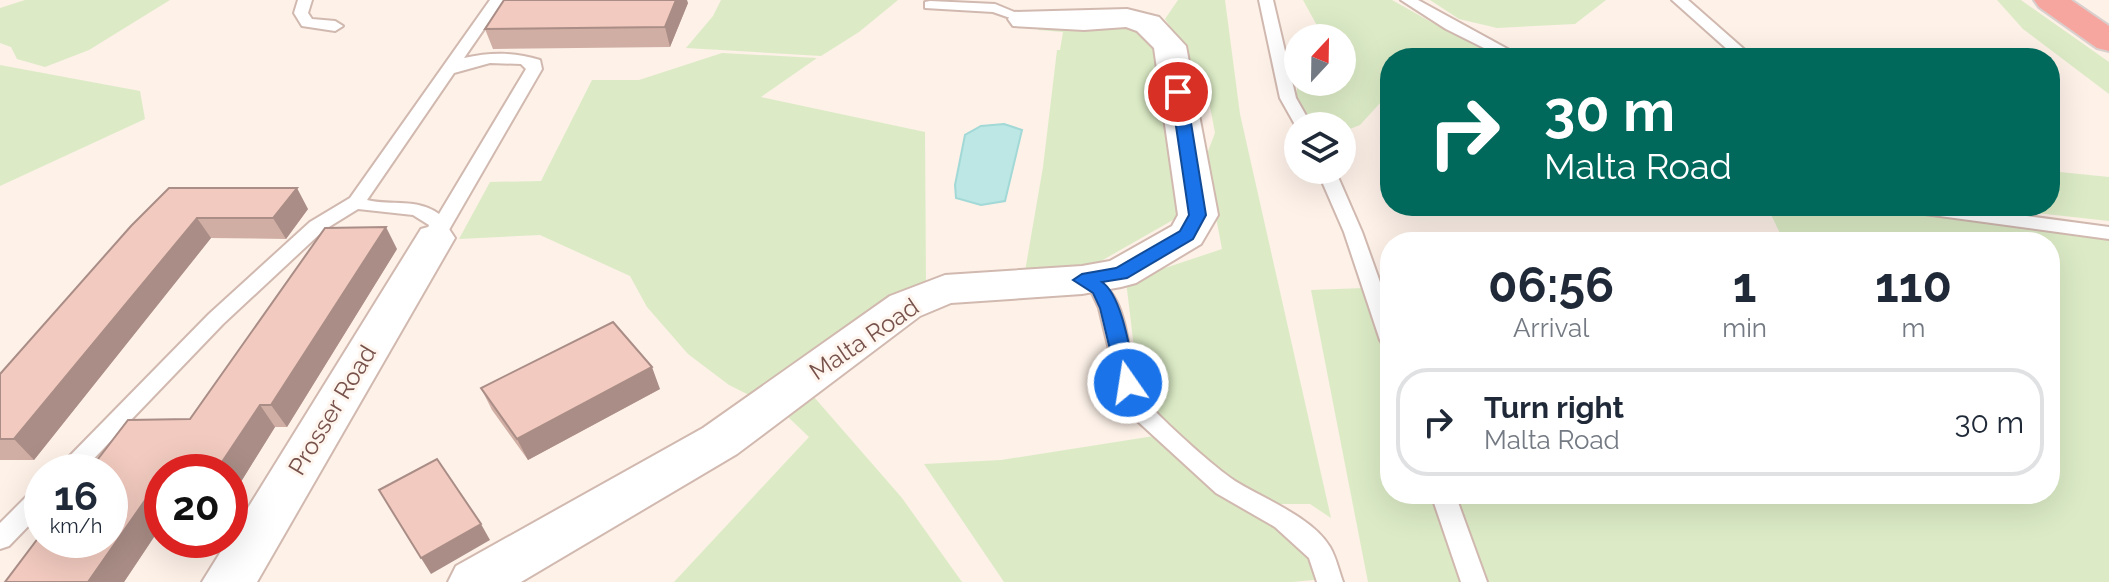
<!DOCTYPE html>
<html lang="en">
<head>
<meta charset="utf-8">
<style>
	:root { --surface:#fff; --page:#f6f6f7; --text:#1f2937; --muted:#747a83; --line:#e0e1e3 }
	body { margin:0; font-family:Raleway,sans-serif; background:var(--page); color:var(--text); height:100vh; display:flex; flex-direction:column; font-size:30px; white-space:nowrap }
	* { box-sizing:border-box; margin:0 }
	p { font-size:26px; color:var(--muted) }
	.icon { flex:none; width:44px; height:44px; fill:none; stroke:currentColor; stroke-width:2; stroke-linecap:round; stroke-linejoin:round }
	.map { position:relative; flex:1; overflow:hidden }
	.details { position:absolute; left:1380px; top:232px; width:680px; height:272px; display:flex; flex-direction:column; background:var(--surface); border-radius:32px; box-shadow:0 8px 32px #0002 }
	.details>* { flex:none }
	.guide { position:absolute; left:1380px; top:48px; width:680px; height:168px; border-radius:32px; box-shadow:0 8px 32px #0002; background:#00695c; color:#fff; overflow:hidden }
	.needle { width:52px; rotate:22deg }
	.fabs { position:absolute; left:1284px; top:24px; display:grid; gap:16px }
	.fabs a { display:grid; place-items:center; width:72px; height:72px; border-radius:50%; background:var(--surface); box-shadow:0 8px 32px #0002; font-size:40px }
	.speed { position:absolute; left:24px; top:454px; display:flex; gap:16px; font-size:40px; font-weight:700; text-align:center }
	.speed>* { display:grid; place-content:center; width:104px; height:104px; border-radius:50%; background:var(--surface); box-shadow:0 8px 32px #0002; line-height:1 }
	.speed small { font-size:20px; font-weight:400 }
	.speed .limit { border:12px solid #d22; background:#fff; color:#111 }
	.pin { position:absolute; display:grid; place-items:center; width:68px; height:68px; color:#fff; margin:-34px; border:4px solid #fff; border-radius:50%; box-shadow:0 2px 8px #0007 }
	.me { position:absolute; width:88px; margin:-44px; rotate:347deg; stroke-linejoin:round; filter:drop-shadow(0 0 6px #0008) }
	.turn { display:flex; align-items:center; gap:28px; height:168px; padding:0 32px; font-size:36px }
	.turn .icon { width:104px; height:104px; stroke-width:2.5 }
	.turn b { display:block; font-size:56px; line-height:68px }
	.eta { display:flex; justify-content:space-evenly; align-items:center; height:136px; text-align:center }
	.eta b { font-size:48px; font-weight:700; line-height:56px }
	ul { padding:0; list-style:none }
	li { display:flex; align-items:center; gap:24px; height:108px; margin:0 16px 12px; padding:0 16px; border:4px solid var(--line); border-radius:32px }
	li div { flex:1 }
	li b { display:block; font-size:30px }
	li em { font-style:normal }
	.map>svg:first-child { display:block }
</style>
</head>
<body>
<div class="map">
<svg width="2109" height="582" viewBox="0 0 2109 582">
	<rect width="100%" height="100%" fill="#fdf1e8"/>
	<!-- green -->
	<path fill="#dcebc6" d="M25,0h145l-81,50 -44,17 -28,-8 -6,-12 -11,-4v-35z
		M721,0h177l-39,32 -38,24 -135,-8 27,-32z
		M1178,0h47l15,114 91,404 -21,-14h-36l-28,-11 -94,-81 -14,-31 -12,-100 96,-32 -17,-90 10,-26 -7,-37 -18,-24 -6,-25 -19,-28z
		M1303,0h89l41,23 76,35h-119v34l-30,33 -18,7v-6h-28l-18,-29 2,-15h44v-44h-22v-7z
		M1430,0h176l-31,24 -78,4 -38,-9z
		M1997,0h24l88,62v32l-86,-65z
		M1129,26l24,12 27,178 -79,45 -77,16 19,-110 14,-117h3l3,-18 -25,-2v-3z
		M722,53l95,5 -56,39 164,35 1,152 -161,119 -36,-18 -41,-31 -41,-47 -17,-31 -90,-41 -81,4 31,-57 51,-1 51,-101h47z
		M0,65l140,26 5,28 -145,67z
		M2050,171l59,6v44l-134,-15h75z
		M1767,206h105l237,30v346h-741l-57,-292 79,-3v207h660v-252h-266z
		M814,397l88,101 60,84h-288l135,-145 -22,-21z
		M1154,436l66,58 73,45 30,40 -30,3h-289l-80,-118 77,-4z"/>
	<!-- water -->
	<path fill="#bce7e5" stroke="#a2d9d7" stroke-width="2" d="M1004,124l18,6 -17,71 -24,4 -25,-7 -1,-13 10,-50 16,-9z"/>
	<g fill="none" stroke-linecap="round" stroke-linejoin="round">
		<defs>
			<path id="lane" d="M298,0h14l-4,13 4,6 23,2 8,5 -8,5 -33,-5 -8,-13z
				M490,0h14l-40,58c27,-6 49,-6 76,2l2,9 -100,173h-14l-3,-4 4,-13 -16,-10 -55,-6 -34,21 -101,94 -142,148h-27l155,-158 101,-92 40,-24zM490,63l31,1 5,5 -87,145c-22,-16 -47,-8 -72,-14l87,-127z
				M1259,0h14l23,98 16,28h-14v4l-18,-32z
				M1401,0h17l106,58h-20l-58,-29z
				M1672,0h16l66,58h-17z
				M930,1l65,3 36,15 -7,4 -31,-11 -68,-4v-6z
				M1317,170h18l27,62 28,78v37l-7,-2 -3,-5 -36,-108z
				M1901,206h52l156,21v12l-199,-27z
				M1082,273c60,17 35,97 70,135 18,19 62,59 83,73 29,18 77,36 95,66 6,10 9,24 13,35h-26l-8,-24 -34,-31 -59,-34 -83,-76 -16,-34 -18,-75 -7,-15 -20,-13z
				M42,486v26l-33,34 -9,3v-26l34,-34z
				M1431,494h24l32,88h-26z"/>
			<path id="street" d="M1127,9l32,8 27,29 32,169 -17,29 -65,39 -15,4 -39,7 -131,9 -31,13 -183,138 -216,128h-73l8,-16 247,-138 187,-132 55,-21 137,-9 28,-5 62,-35 6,-11 -24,-167 -17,-17 -11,-4 -42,3 -71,-4 -5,-7 5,-7z
				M435,225l14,4 6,9 -198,344h-55l219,-353z"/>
			<path id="highway" d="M2034,0h37l38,26v25l-12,-3 -58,-41z"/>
		</defs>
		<!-- lane casing -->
		<use href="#lane" stroke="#d1b9b0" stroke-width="4"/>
		<!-- street casing -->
		<use href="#street" stroke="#d1b9b0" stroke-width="4"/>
		<!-- highway casing -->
		<use href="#highway" stroke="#d9cfcd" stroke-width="4"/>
		<!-- lane -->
		<use href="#lane" fill="#fff" fill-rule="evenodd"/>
		<!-- street -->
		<use href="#street" fill="#fff" fill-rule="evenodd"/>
		<!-- highway -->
		<use href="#highway" fill="#f7a59f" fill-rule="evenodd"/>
	</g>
	<!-- wall -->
	<path fill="#d0aea4" d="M688,3l-18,44 -177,2 -8,-20z
		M169,188l139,21 -22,30 -75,-1 -177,222h-34v-86z
		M397,249l-110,178h-12l-41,66h-4v-21h-68v53l-38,57h-119l185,-163z
		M481,388l179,1 -132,71 -36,-50z"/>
	<!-- shaded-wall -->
	<path fill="#a98d86" d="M676,0h11l1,3 -18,44 -5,-20z
		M297,188l11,21 -22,30 -13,-21z
		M197,218l14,20 -177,222 -20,-21z
		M386,227l11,22 -110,178 -16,-22z
		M652,367l8,22 -132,71 -11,-21z
		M260,405l15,22 -41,66 -4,-4v-17l-14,-1z
		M162,476v49l-38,57h-36z
		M481,524l9,16 -59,34 -10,-16z"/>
	<!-- building -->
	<path fill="#f2cabf" stroke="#a98d86" stroke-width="2" d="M504,0h172l-11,27 -180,2z
		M169,188h128l-24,30h-76l-183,221h-14v-65l131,-148z
		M386,227l-115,178h-11l-44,66 -54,1v4l-74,106h-83l37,-49v7h68v-68h-22l40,-52 62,-1 135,-191z
		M613,322l39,45 -135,72 -36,-51z
		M437,459l44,65 -60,34 -42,-68z"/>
	<!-- route -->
	<path fill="#1a73e8" stroke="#114b97" stroke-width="2" d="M1178,88l8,4 20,123 -13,24 -66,39 -25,4c21,14 29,76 35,101l-2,5h-14l-3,-5 -18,-75 -7,-15 -20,-13 9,-6 34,-6 64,-37 9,-16 -18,-123z"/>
	<g text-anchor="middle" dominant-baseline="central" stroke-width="6" stroke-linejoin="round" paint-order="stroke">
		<!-- street labels -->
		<g font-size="24" fill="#77524b" stroke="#fff5ef">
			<text transform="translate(864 339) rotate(-34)">Malta Road</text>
			<text transform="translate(332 410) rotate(-59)">Prosser Road</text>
		</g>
	</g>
</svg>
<div class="fabs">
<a><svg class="needle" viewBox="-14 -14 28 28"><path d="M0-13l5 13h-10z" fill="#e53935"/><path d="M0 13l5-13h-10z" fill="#747a83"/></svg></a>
<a><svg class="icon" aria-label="layers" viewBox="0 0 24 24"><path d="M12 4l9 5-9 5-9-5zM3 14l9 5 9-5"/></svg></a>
</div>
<div class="speed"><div>16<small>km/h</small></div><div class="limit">20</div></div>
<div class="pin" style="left:1178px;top:92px;background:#d93025"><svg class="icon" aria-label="arrive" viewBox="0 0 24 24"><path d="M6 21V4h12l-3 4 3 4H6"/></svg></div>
<svg class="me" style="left:1128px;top:383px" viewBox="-20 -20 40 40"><circle r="17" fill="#1a73e8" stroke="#fff" stroke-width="3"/><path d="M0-11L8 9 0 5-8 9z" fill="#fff"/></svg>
<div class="guide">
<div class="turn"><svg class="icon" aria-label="right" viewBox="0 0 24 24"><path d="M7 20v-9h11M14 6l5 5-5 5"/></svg><div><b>30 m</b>Malta Road</div></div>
</div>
<section class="details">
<div class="eta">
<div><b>06:56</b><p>Arrival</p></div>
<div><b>1</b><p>min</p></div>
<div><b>110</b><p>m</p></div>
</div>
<ul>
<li><svg class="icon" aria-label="right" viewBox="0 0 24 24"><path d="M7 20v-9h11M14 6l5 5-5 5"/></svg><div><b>Turn right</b><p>Malta Road</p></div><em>30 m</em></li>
</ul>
</section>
</div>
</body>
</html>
